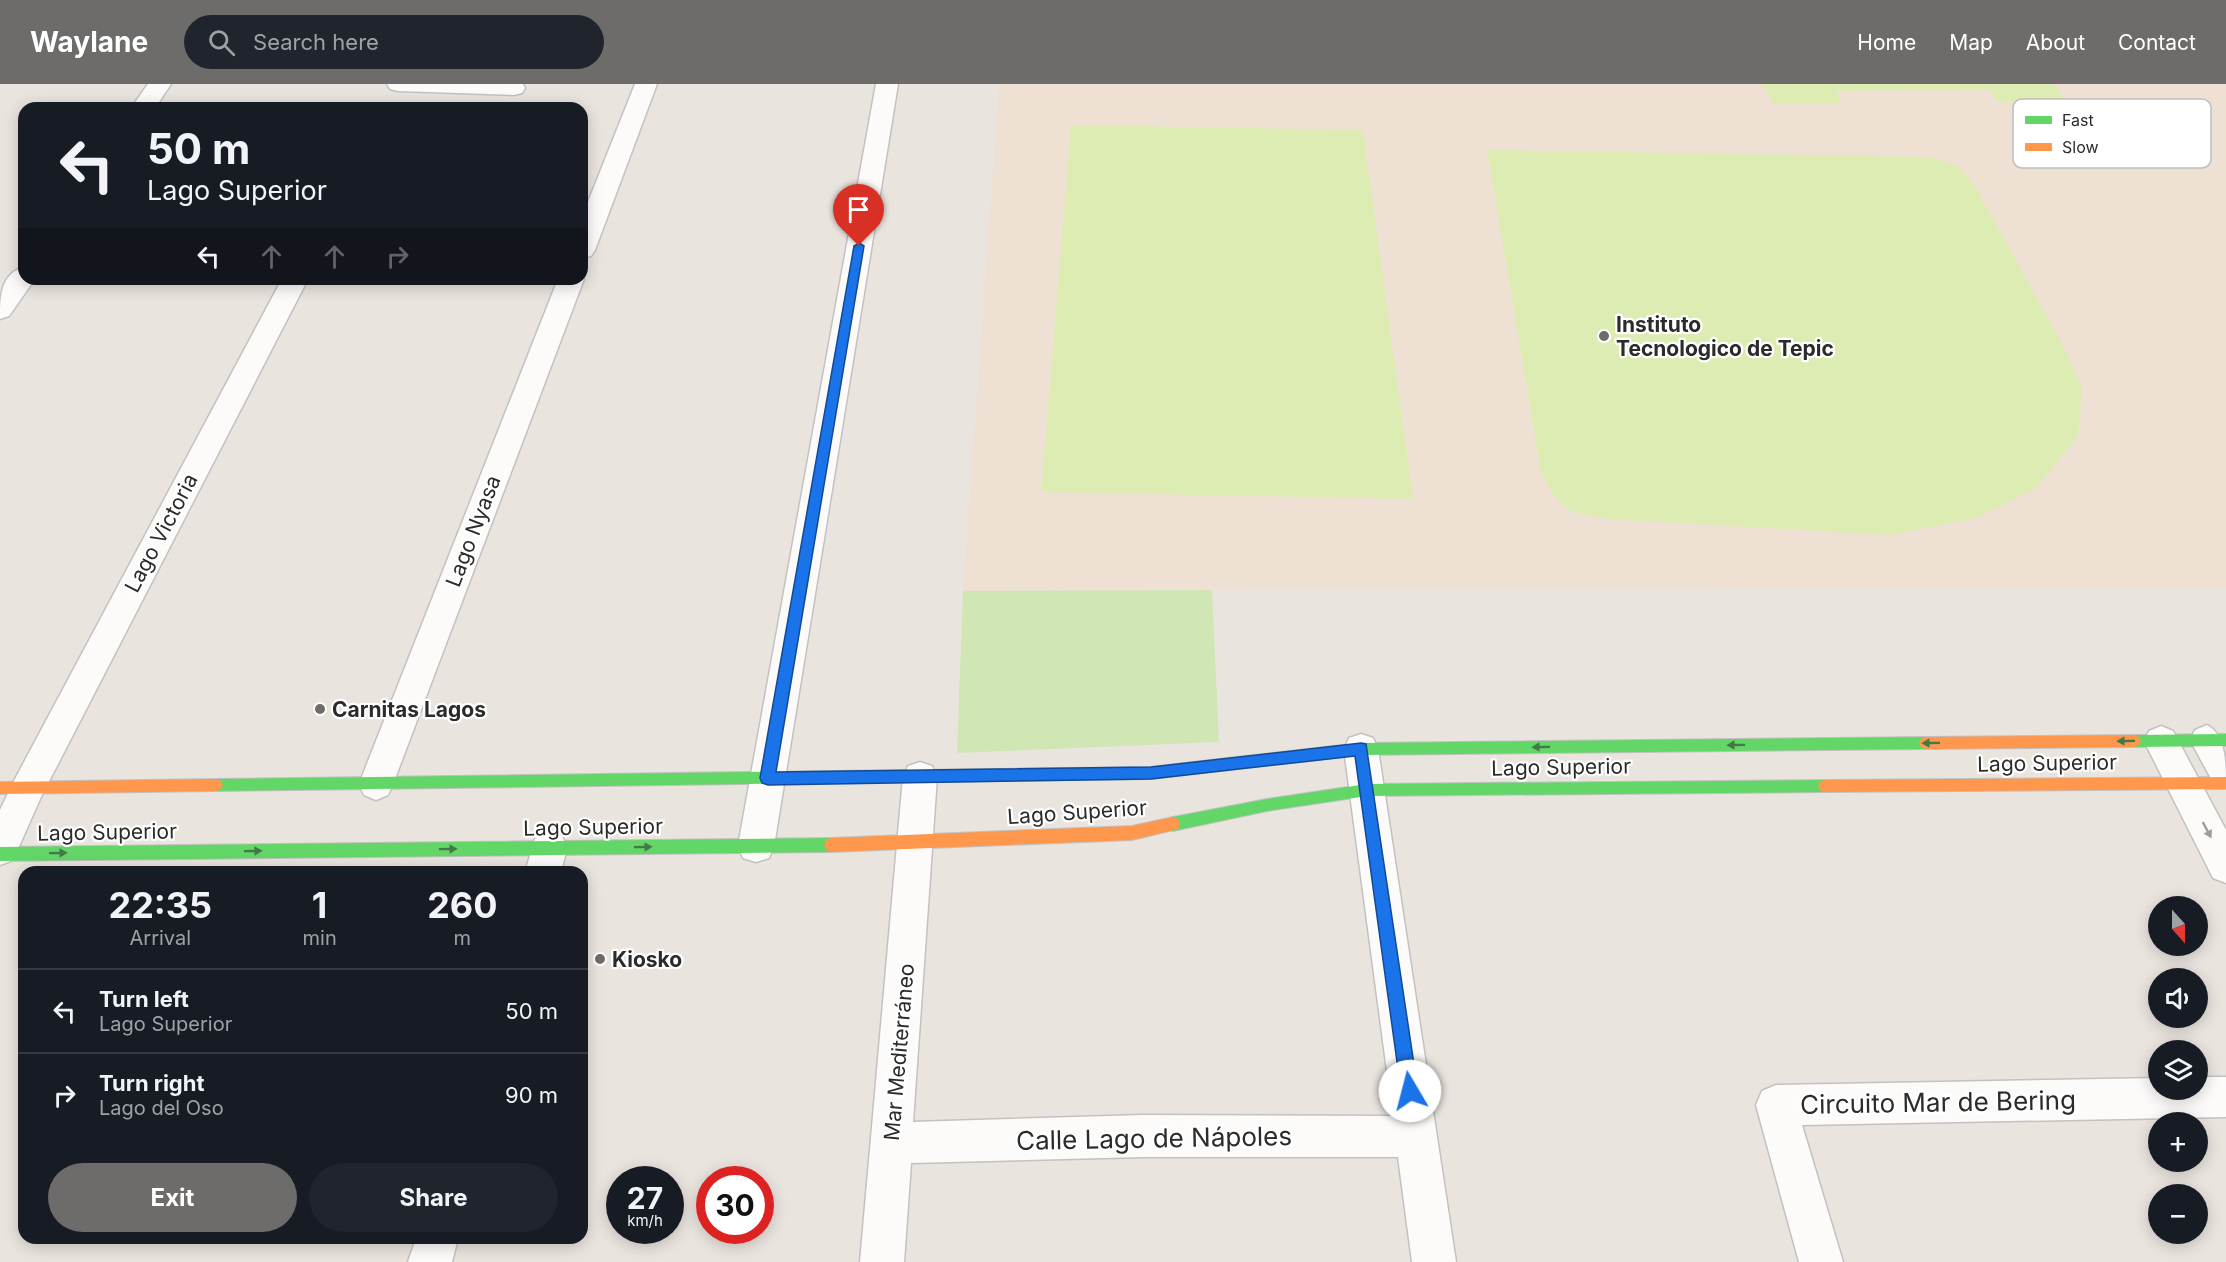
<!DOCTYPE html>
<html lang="en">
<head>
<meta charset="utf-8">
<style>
	:root { --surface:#171b24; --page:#20242c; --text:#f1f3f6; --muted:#9ea1a6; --line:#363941; --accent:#6e6c6a }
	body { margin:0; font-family:Inter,sans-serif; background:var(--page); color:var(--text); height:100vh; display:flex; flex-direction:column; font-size:22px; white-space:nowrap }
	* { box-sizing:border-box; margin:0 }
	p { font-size:20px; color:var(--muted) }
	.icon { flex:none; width:33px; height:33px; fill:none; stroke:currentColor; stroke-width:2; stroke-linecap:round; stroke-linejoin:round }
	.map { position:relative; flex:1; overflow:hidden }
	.sheet { position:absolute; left:18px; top:782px; width:570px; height:378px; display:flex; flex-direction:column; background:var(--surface); border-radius:18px; box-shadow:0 3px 15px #0003 }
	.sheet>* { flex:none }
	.hud { position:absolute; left:18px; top:18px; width:570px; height:183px; border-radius:18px; box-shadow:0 3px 15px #0003; background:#171b24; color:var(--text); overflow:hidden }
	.needle { width:39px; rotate:159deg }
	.fabs { position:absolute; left:2148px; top:812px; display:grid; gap:12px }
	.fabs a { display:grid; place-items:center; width:60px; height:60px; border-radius:50%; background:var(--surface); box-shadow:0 3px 15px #0003; font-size:30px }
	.speed { position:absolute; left:606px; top:1082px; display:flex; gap:12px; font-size:30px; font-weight:700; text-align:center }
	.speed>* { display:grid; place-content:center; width:78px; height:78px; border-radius:50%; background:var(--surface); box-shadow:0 3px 15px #0003; line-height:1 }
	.speed small { font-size:15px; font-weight:400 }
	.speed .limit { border:9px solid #d22; background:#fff; color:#111 }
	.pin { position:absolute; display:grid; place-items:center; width:51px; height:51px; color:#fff; margin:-62px -26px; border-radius:50% 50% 50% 0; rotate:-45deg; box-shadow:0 0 6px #0007 }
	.pin .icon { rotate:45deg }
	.me { position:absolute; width:66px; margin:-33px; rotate:352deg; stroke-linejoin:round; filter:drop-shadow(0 0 4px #0008) }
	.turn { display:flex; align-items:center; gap:21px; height:126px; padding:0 30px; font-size:27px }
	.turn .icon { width:78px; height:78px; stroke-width:2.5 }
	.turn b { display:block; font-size:42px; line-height:51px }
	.lanes { display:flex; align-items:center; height:57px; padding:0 30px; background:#0003; justify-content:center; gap:30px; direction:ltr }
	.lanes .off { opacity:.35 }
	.eta { display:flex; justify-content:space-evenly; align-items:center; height:102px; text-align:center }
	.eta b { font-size:36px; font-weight:700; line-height:42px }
	.action { display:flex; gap:12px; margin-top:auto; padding:12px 30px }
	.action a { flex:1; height:69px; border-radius:36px; background:var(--accent); color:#fff; font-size:24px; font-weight:700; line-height:69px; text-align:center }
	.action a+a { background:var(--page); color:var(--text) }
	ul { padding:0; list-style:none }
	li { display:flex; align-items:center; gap:18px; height:84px; padding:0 30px; border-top:2px solid var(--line) }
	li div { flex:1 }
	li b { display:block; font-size:22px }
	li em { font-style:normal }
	header { display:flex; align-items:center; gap:36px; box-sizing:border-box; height:84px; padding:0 30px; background:var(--accent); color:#fff }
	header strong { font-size:28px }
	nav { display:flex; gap:33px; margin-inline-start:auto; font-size:21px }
	.search { width:420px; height:54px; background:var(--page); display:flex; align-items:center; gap:15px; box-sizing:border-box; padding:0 21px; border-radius:33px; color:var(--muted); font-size:22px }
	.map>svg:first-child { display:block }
</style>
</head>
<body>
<header>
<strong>Waylane</strong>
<div class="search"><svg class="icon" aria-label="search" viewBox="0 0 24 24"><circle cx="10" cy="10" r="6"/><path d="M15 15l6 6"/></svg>Search here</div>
<nav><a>Home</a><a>Map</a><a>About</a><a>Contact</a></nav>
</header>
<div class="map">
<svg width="2226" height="1178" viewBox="0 0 2226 1178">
	<rect width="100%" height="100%" fill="#eae4df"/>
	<!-- education -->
	<path fill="#eee1d3" d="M999,0h1227v503l-1263,4z"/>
	<!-- green -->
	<path fill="#d0e7b5" d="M1212,506l7,152 -262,11 6,-162z"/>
	<!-- pitch -->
	<path fill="#ddecb2" d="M1762,0h292l13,18 -70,-1 -9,-12 -152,2 6,13h-68z
		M1071,41l292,5 50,369 -372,-7z
		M1487,66l443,7 29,10 16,19 91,165 16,37 -4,48 -42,52 -60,30 -86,17 -281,-16c-42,-7 -47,-7 -68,-46z"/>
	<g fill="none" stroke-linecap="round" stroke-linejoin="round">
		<defs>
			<path id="street" d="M148,0h23l-16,24h-24z
				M387,0h136l2,4 -3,5 -8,2 -116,-4 -8,-2z
				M635,0h22l-62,166 -4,6 -9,2v-41z
				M876,0h22l-124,762 -5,12 -13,4 -13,-4 -5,-12z
				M24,183v12h11l-26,37 -9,3c0,-21 0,-45 24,-52z
				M582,192l2,3 -191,505 -5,11 -12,5 -12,-5 -5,-11 199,-505h24z
				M282,195h26l-267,518 -28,63 -13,5v-55l16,-33z
				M2207,641c19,10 19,38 19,63l-12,-4 -24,-44 5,-10z
				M2161,642l12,5 53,99v53l-13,-5 -69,-137 5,-10z
				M1361,650l12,4 5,11 78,513h-44l-14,-105h-255l-232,6 -7,99h-44l43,-485 5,-11 12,-4 12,4 5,11 -24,345 230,-7 250,1 -49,-367 5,-11z
				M549,747l13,5 5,12 -6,24h-36l11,-36z
				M2198,993h28v40l-424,8 41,137h-44l-43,-157 6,-14 14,-6 382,-7v11h40z
				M416,1154h42l-6,24h-44z"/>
			<path id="fast" d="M2226,650v12l-92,1 -5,-2 -2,-4 2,-4 5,-2z
				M1926,653l5,2 2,4 -2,4 -5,2 -565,6 -134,15 -5,-2 -2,-4 2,-4 5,-2 134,-15z
				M830,687l5,2 2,4 -2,4 -5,2 -614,8 -5,-2 -2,-4 2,-4 5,-2z
				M1825,696l5,2 2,4 -2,4 -5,2 -458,4 -100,15 -94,20 -5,-2 -2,-5 2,-5 5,-2 94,-18 100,-15z
				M831,754l5,2 2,5 -2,5 -5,2 -831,9v-14z"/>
			<path id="slow" d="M2134,651l5,2 2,4 -2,4 -5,2 -208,2 -5,-2 -2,-4 2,-4 5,-2z
				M1227,674l5,2 2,4 -2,4 -5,2 -76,9 -321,4 -5,-2 -2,-4 2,-4 5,-2 321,-4z
				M2226,693v12l-401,3 -5,-2 -2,-4 2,-4 5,-2z
				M216,695l5,2 2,4 -2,4 -5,2 -216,3v-12z
				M1173,733l5,2 2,5 -2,5 -46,11 -301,12 -5,-2 -2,-5 2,-5 5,-2 301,-12z"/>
		</defs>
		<!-- street casing -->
		<use href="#street" stroke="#c3c1c1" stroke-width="3"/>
		<!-- fast casing -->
		<use href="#fast" stroke="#c3c1c1" stroke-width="2"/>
		<!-- slow casing -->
		<use href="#slow" stroke="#c3c1c1" stroke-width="2"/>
		<!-- street -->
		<use href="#street" fill="#fcfbfa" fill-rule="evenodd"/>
		<!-- fast -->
		<use href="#fast" fill="#63d668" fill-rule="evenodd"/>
		<!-- slow -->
		<use href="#slow" fill="#ff974d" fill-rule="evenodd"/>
	</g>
	<!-- one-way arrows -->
	<defs><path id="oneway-solid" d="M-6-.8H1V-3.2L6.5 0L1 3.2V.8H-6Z" transform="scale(1.5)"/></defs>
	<g fill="#447846">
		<use href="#oneway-solid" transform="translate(2126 657) rotate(179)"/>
		<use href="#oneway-solid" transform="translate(1931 659) rotate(179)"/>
		<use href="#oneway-solid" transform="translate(1736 661) rotate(179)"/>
		<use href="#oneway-solid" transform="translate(1541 663) rotate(179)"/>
		<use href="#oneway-solid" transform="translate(643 763) rotate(-1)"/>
		<use href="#oneway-solid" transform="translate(448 765) rotate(-1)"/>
		<use href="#oneway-solid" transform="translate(253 767) rotate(-1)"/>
		<use href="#oneway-solid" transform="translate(58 769) rotate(-1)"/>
	</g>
	<use fill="#9e9d9d" href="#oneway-solid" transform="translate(2207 746) rotate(62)"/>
	<!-- route -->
	<path fill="#1a73e8" stroke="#114b97" stroke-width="1.5" d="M859,159l5,3 -88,526 375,-5 210,-24 5,1 52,347 -2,6 -6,2 -6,-2 -3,-6 -46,-335 -204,23 -383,6 -6,-2 -2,-5 94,-532z"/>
	<!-- markers -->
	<g fill="#6e6c6a" stroke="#fff" stroke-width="2">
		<circle cx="1604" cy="252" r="6"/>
		<circle cx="320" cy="625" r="6"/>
		<circle cx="600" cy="875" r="6"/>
	</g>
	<g text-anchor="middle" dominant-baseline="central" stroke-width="4.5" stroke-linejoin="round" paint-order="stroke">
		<!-- poi labels -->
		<g font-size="21" font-weight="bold" fill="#2b2b2b" stroke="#fff" text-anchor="start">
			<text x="1616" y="240">Instituto<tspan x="1616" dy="24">Tecnologico de Tepic</tspan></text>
			<text x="332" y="625">Carnitas Lagos</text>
			<text x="612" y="875">Kiosko</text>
		</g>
		<!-- street labels -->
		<g font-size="21" fill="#2b2b2b" stroke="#fff">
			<text transform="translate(473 447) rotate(-69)">Lago Nyasa</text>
			<text transform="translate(161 449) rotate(-62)">Lago Victoria</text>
			<text transform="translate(2047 679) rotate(-1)">Lago Superior</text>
			<text transform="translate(1561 683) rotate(-1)">Lago Superior</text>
			<text transform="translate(1077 728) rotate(-4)">Lago Superior</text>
			<text transform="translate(593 743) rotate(-1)">Lago Superior</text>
			<text transform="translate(107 748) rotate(-1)">Lago Superior</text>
			<text transform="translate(899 968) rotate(-85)">Mar Mediterráneo</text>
		</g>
		<!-- near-street labels -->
		<g font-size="26" fill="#2b2b2b" stroke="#fff">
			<text transform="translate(1938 1018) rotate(-1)">Circuito Mar de Bering</text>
			<text transform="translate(1154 1054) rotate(-1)">Calle Lago de Nápoles</text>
		</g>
	</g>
	<!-- legend -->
	<rect x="2013" y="15" width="198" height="69" rx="9" fill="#fff" stroke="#bfbfbf" stroke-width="1.5"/>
	<rect x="2025" y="32" width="27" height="8" fill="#63d668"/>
	<rect x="2025" y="59" width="27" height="8" fill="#ff974d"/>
	<g font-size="16" fill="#2b2b2b">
		<text x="2062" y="42">Fast</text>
		<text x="2062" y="69">Slow</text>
	</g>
</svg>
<div class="fabs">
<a><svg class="needle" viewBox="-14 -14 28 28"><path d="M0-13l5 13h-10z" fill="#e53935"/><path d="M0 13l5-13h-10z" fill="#9ea1a6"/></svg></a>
<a><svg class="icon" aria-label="sound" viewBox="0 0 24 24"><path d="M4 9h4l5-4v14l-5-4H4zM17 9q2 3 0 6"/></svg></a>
<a><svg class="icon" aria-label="layers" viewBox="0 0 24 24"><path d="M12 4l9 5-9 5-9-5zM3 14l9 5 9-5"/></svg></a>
<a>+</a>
<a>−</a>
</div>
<div class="speed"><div>27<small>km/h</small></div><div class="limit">30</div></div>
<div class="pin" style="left:859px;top:162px;background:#d93025"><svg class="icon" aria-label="arrive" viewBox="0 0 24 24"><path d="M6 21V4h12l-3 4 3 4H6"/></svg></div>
<svg class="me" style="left:1410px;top:1007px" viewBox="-20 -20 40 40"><circle r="19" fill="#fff"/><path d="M0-13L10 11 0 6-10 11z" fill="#1a73e8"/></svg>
<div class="hud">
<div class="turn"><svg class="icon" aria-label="left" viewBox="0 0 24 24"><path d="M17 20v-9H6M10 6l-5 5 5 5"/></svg><div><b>50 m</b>Lago Superior</div></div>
<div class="lanes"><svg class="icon" aria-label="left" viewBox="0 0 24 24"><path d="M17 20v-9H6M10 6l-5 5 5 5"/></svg><svg class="icon off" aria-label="ahead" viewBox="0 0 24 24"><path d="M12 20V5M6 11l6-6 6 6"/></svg><svg class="icon off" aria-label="ahead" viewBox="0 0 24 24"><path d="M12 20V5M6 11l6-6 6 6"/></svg><svg class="icon off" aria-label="right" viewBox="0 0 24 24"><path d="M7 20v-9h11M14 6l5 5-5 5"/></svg></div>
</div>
<section class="sheet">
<div class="eta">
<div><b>22:35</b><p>Arrival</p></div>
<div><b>1</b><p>min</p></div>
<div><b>260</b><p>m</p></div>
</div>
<ul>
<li><svg class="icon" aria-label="left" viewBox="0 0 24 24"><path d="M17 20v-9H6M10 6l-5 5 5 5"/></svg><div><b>Turn left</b><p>Lago Superior</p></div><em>50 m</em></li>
<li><svg class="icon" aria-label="right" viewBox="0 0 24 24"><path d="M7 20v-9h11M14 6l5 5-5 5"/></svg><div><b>Turn right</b><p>Lago del Oso</p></div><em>90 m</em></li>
</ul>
<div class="action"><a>Exit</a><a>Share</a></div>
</section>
</div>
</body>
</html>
